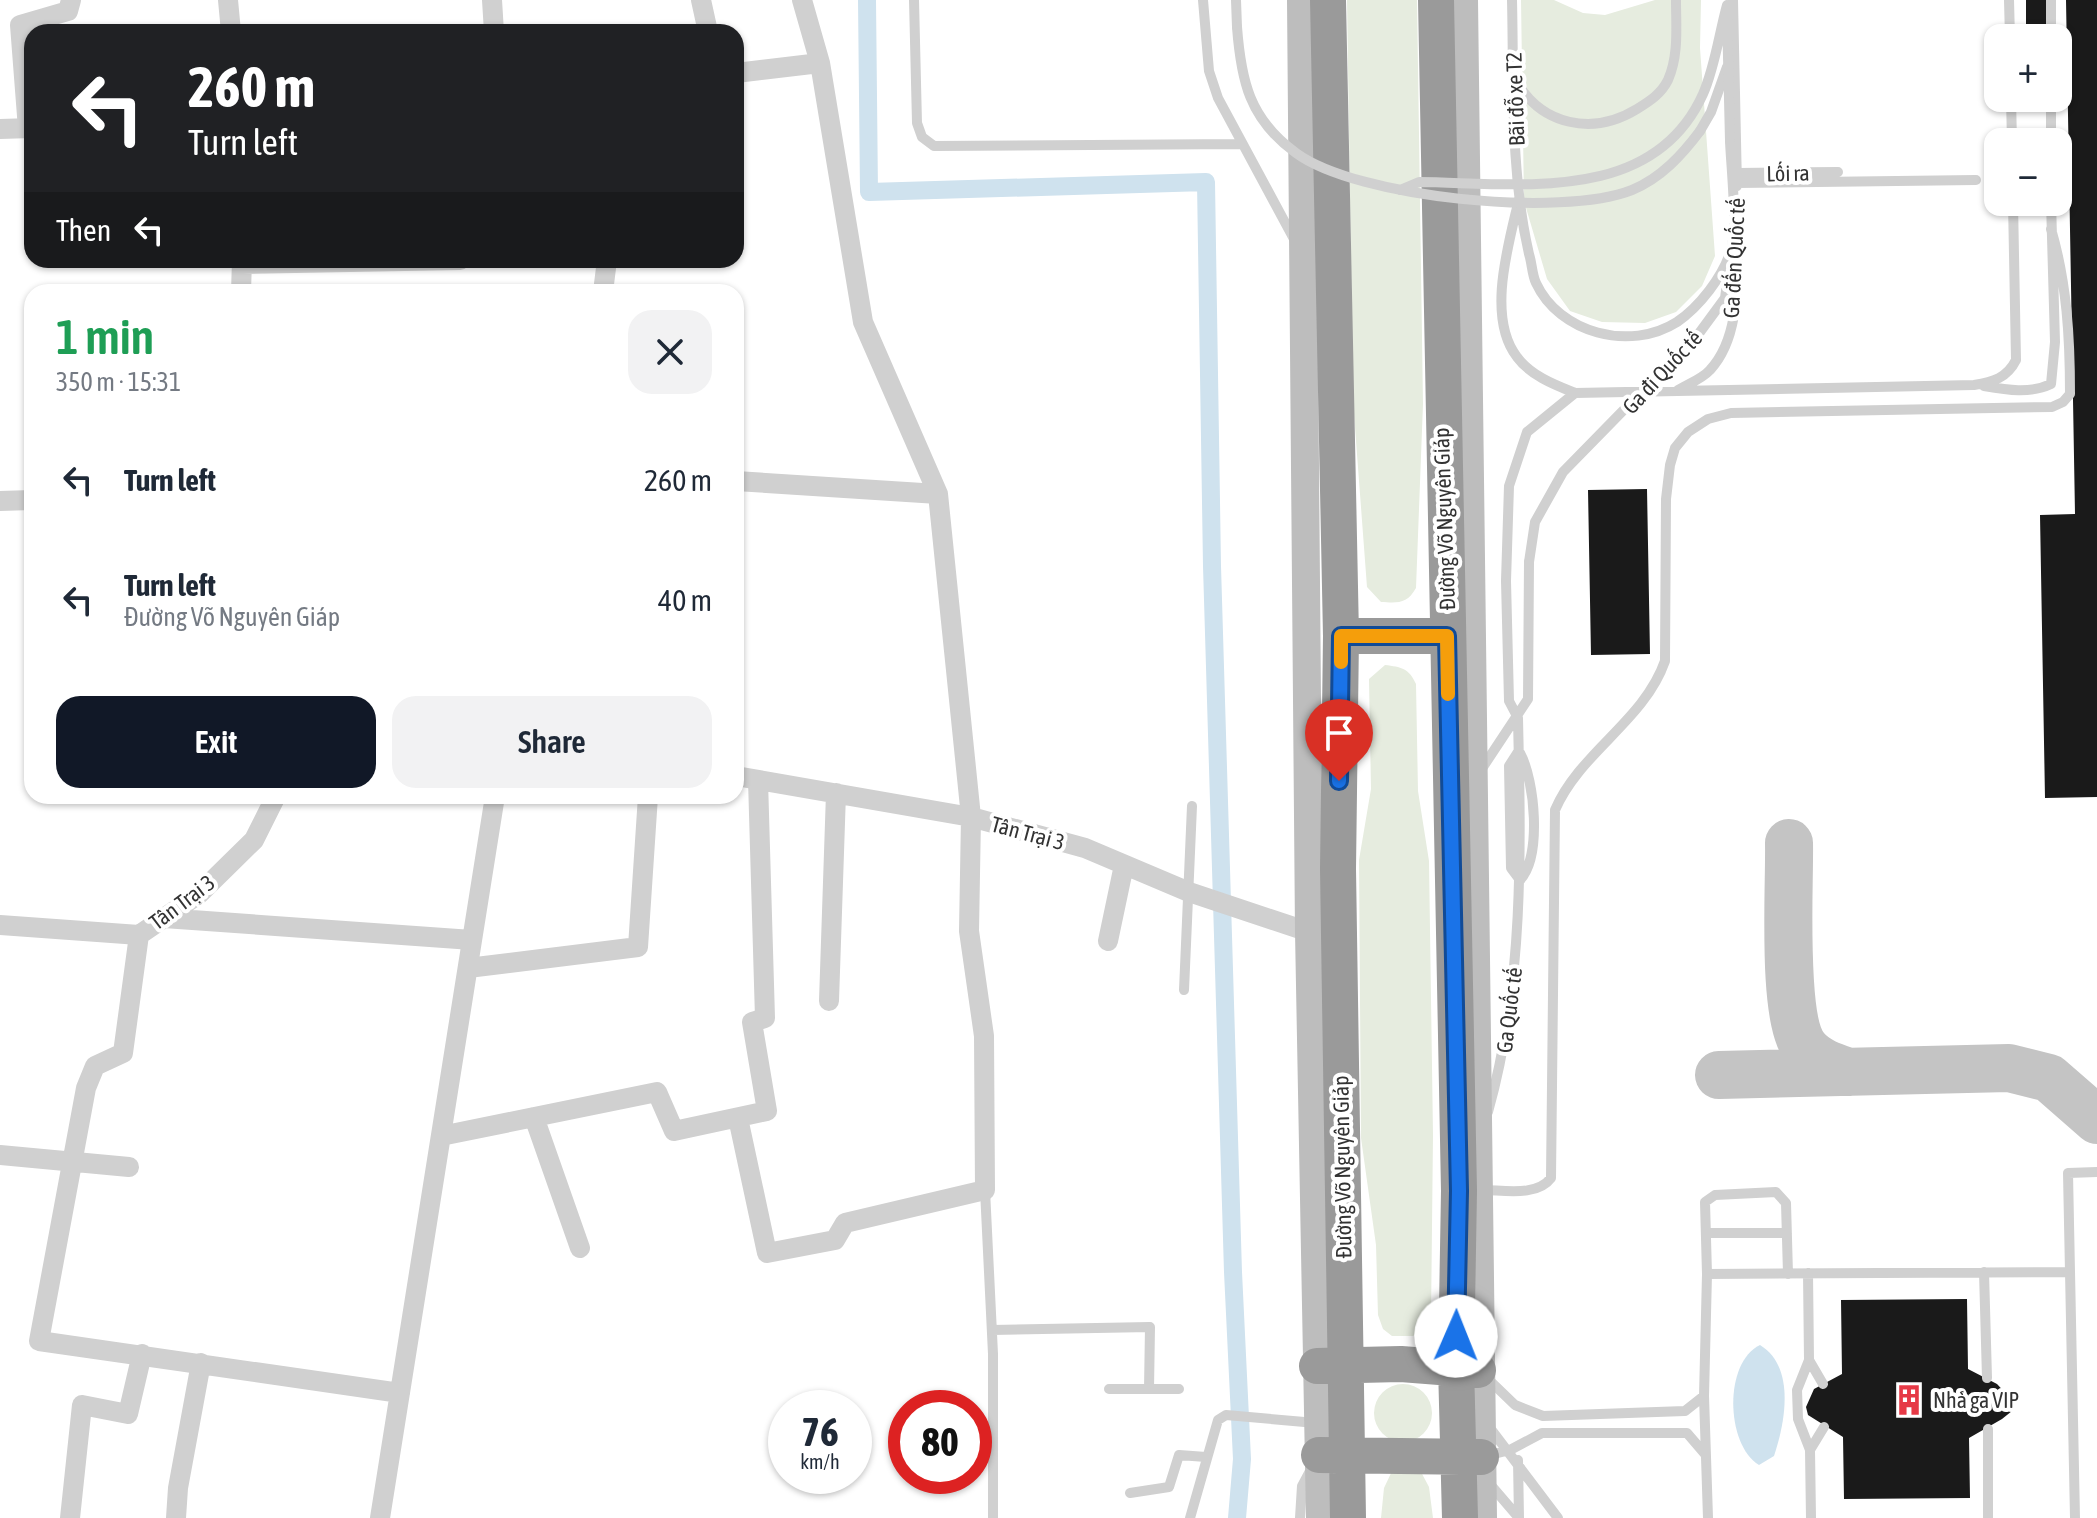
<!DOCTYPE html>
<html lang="en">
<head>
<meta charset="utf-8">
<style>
	:root { --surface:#fff; --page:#f2f2f3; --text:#1f2937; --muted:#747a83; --accent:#111827 }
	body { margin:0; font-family:"Asap Condensed",sans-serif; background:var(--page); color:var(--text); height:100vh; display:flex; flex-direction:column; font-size:30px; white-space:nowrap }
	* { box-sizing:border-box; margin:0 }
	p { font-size:26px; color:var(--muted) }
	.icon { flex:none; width:44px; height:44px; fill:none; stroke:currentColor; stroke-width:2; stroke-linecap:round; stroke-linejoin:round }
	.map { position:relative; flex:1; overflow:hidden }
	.drawer { position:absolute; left:24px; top:284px; width:720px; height:520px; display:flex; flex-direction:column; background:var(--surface); border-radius:24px; box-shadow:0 2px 6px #0004 }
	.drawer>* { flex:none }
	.hud { position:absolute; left:24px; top:24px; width:720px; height:244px; border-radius:24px; box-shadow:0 2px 6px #0004; background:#202124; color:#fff; overflow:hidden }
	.tools { position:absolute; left:1984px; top:24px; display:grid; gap:16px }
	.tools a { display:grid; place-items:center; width:88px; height:88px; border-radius:16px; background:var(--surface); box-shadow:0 2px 6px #0004; font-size:40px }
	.speed { position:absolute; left:768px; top:1390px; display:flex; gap:16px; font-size:40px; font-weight:700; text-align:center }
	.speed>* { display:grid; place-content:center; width:104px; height:104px; border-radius:50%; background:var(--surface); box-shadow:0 2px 6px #0004; line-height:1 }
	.speed small { font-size:20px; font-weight:400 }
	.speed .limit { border:12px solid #d22; background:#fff; color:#111 }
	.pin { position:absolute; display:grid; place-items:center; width:68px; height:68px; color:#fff; margin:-82px -34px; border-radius:50% 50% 50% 0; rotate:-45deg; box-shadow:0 0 8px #0007 }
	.pin .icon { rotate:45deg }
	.me { position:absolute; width:88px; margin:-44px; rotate:1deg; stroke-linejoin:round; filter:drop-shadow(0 0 6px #0008) }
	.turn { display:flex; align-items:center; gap:28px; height:168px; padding:0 32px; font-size:36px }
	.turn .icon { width:104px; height:104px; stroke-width:2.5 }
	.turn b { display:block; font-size:56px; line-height:68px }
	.then { display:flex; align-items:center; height:76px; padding:0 32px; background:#0003; gap:16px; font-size:30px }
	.round { display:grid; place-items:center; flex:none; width:84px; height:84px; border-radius:24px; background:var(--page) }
	.overview { display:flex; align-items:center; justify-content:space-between; height:136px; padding:0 32px }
	h1 { font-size:48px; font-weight:600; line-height:60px; color:#1e9e55 }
	.cta { display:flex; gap:16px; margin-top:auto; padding:16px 32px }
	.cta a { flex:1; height:92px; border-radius:24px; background:var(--accent); color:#fff; font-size:32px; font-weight:600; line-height:92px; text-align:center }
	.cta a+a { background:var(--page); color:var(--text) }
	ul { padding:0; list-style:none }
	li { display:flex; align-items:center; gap:24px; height:120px; padding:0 32px }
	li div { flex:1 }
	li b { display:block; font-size:30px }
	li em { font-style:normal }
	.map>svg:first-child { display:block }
</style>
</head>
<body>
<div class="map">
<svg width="2097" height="1518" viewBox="0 0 2097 1518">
	<rect width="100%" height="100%" fill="#fff"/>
	<!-- green -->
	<path fill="#e6ecdf" d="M1347,0h70l6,404 -7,184c-9,16 -18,15 -35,14l-14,-15 -14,-186z
		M1521,0h33l29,13 22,2 50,-15h46l-1,48 15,208 -13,30 -26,26 -31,11 -43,-1 -32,-11 -23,-32 -23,-78z
		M1385,665c16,2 24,3 31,19l2,107 11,70 4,274 -2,183 -8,11 -10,7h-21l-9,-7 -5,-14 -2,-70 -15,-107 -2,-278 12,-71 -2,-110z
		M1374 1413a29 29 0 1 1 58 0a29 29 0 1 1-58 0Z
		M1393,1469l27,1 9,17 4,31h-52l3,-30z"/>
	<!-- water -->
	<path fill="#cfe2ee" d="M1760,1345c36,22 25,78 14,111l-15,9c-33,-20 -36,-102 1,-120z"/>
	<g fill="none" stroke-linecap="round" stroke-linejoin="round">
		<!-- canal -->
		<path stroke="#cfe2ee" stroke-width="18" d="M867,0l2,192 337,-10 6,384 21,706 9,187 -5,59"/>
		<!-- taxiway -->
		<path stroke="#c4c4c4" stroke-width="48" d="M1789,843c1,44 -8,177 17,206 11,13 28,18 43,23
			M1719,1075l290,-7 40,10 48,42"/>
	</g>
	<!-- building -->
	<path fill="#1a1a1a" d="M2026,0h21l1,38h-22z
		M2066,0h31v797l-52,1 -5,-283 35,-1z
		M1647,489l3,165 -59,1 -3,-165z
		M1967,1299l1,70 29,15 16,17 -1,10 -10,8 -33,19 1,60 -126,1 -1,-62 -35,-22 -2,-8 8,-18 28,-15 -1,-74z"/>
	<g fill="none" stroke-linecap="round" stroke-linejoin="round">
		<!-- lane -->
		<path stroke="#d0d0d0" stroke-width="10" d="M914,0l3,123 5,14 12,9 306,-2
			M1203,0l6,71 9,27 77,143
			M1236,0l1,27
			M1512,0c2,85 -2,171 17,254 3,9 3,21 7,29 23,50 94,69 141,39 22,-15 46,-45 54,-72 7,-20 0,-84 -1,-109
			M1733,0l4,186
			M2009,0l1,38
			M2051,0v38
			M1515,79c26,47 78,57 122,30 13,-8 24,-15 31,-29 11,-25 8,-53 8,-80
			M2011,98l1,44
			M2051,98v44
			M1700,131l11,-19 16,-45
			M1738,173l100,-1
			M1737,183l239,-3
			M1519,199c-10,44 -33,118 -2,158 14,19 38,28 58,36l399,-8c19,-3 33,-7 42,-25l-3,-158
			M1984,386c23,4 46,8 67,-2l4,-42 -4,-140
			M1678,390c10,-6 24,-11 32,-20 30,-32 27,-87 28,-128
			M1518,752l-9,14 2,102 9,12
			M1481,770l47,-71 1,-137
			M1520,880c22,-23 15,-100 0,-127
			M1184,990l8,-184
			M1488,1112c36,-128 33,-261 30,-394l-9,-17 -3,-120 3,-95 18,-54 48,-39
			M985,1190l8,164v164
			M1482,1190c22,0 55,7 69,-12l4,-368c25,-58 89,-89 110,-149l1,-162 4,-34 5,-17 13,-16 20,-13 23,-6 321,-6 11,-5 7,-8c0,-56 -3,-111 -19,-165
			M1706,1233h81
			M1984,1272l3,106
			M1808,1273l1,87 -12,30 1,29 12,31 1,68
			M1707,1274l-2,-72 10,-7 61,-3 10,11 2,71
			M992,1330l158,-3 -1,62h30
			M1809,1360l14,24
			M1487,1378l28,27 28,11 142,-5 19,-15
			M1109,1389h40
			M1487,1424l71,94
			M1988,1429v89
			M1810,1450l14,-23
			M1486,1456l24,-6 32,-17h145l18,21
			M1518,1460l1,58
			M1489,1483l30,35
			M1130,1493l39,-6 10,-32 27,2
			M1190,1518l28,-98 8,-5 90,8
			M1300,1518l2,-32 8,-15
			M1708,1518l-4,-122 3,-122 362,-2
			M2075,1518l-7,-345 29,-1"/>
		<!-- street -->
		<path stroke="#d0d0d0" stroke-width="20" d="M228,0l3,32
			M492,0l2,32
			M701,0l7,32
			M736,73l84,-10
			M0,129l32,-1
			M28,129l-8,-104 48,-14 3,-11
			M242,264l218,-4
			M241,292l1,-32
			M603,292l4,-32
			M736,481l202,13
			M0,501l32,-1
			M736,776l235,41 114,31 104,44 120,40
			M164,918l308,22
			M0,925l139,10 60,-41 55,-54 22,-44
			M139,935l-16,118 -28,13 -9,22 -47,253 361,52
			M1108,941l16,-76
			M468,968l170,-21 10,-151
			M829,1001l7,-208
			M534,1117l46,131
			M738,1118l29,135 68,-13 10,-17 140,-33 -1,-154 -15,-105 2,-114 -33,-323 -75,-172 -43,-259 -18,-63
			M441,1136l216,-44 17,39 93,-20 -15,-89 13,-4 -7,-238
			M0,1155l129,12
			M70,1518l12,-113 46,9 14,-60
			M176,1518l2,-30 23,-125
			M380,1518l115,-722"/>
		<!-- secondary -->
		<path stroke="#bdbdbd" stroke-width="28" d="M1301,0l8,932 11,586
			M1464,0l19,1518"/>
		<!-- highway -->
		<path stroke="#9a9a9a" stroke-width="36" d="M1328,0l13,636 -3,233 10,649
			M1436,0l23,1191 -3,175 4,152
			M1341,636h106
			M1317,1366l84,-2 77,6
			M1319,1455l162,2"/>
		<!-- lane-bridge -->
		<path stroke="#d0d0d0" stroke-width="10" d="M1727,15l3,126
			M1237,27c4,53 12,92 59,126 61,45 266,65 336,37 29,-12 50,-35 68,-59
			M1400,190l19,-8c101,1 234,23 284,-88 12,-27 16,-60 24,-89
			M1529,562l6,-40 28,-50 137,-140 25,-34 7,-49"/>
	</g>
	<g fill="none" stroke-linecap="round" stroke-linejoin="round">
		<defs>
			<path id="route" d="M1339,781l2,-145h106l12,555 -3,145"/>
		</defs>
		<!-- route casing -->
		<use href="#route" stroke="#114b97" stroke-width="20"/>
		<!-- route -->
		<use href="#route" stroke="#1a73e8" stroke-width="14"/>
		<!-- slow -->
		<path stroke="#f59e0b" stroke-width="14" d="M1341,662v-26h106l1,58"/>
	</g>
	<!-- icons -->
	<defs>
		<symbol id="building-bare" viewBox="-9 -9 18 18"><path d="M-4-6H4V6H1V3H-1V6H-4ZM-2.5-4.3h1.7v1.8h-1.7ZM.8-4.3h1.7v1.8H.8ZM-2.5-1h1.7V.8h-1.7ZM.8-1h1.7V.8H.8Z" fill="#e63946" stroke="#fff" stroke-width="2.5" paint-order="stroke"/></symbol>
	</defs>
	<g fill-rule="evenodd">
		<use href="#building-bare" x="1887" y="1378" width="44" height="44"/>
	</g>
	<g text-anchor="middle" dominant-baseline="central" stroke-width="8" stroke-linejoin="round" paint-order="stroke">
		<!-- street labels -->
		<g font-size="22" fill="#333" stroke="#fff">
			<text transform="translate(1515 99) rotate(-92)">Bãi đỗ xe T2</text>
			<text transform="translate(1788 173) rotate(-1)">Lối ra</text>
			<text transform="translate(1734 258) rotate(-87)">Ga đến Quốc tế</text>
			<text transform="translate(1662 372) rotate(-47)">Ga đi Quốc tế</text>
			<text transform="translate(1444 519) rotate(-92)">Đường Võ Nguyên Giáp</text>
			<text transform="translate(1028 833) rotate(15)">Tân Trại 3</text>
			<text transform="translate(182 902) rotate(-37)">Tân Trại 3</text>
			<text transform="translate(1509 1010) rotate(-83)">Ga Quốc tế</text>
			<text transform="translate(1342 1167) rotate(-91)">Đường Võ Nguyên Giáp</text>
		</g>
		<!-- poi labels -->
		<g font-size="22" fill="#333" stroke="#fff" text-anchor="start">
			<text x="1933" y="1400">Nhà ga VIP</text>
		</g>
	</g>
</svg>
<div class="tools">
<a>+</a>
<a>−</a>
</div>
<div class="speed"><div>76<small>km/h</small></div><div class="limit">80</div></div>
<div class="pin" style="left:1339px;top:781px;background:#d93025"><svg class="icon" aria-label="arrive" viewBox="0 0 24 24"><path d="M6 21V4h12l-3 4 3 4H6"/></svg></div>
<svg class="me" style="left:1456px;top:1336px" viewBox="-20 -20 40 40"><circle r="19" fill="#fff"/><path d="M0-13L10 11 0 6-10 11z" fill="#1a73e8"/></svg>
<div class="hud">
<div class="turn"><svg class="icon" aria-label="left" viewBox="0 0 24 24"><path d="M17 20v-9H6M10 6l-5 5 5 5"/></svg><div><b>260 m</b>Turn left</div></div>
<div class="then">Then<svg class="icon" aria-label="left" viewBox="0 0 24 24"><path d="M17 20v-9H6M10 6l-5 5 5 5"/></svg></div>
</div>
<section class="drawer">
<div class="overview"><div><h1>1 min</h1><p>350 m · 15:31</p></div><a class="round"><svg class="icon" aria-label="close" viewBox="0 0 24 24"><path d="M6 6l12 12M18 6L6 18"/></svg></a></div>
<ul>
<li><svg class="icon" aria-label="left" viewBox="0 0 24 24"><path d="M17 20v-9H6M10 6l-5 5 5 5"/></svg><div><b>Turn left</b></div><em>260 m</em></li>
<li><svg class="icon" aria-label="left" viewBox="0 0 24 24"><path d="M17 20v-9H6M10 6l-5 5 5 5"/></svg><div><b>Turn left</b><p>Đường Võ Nguyên Giáp</p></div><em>40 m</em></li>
</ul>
<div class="cta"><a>Exit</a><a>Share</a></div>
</section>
</div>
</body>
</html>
